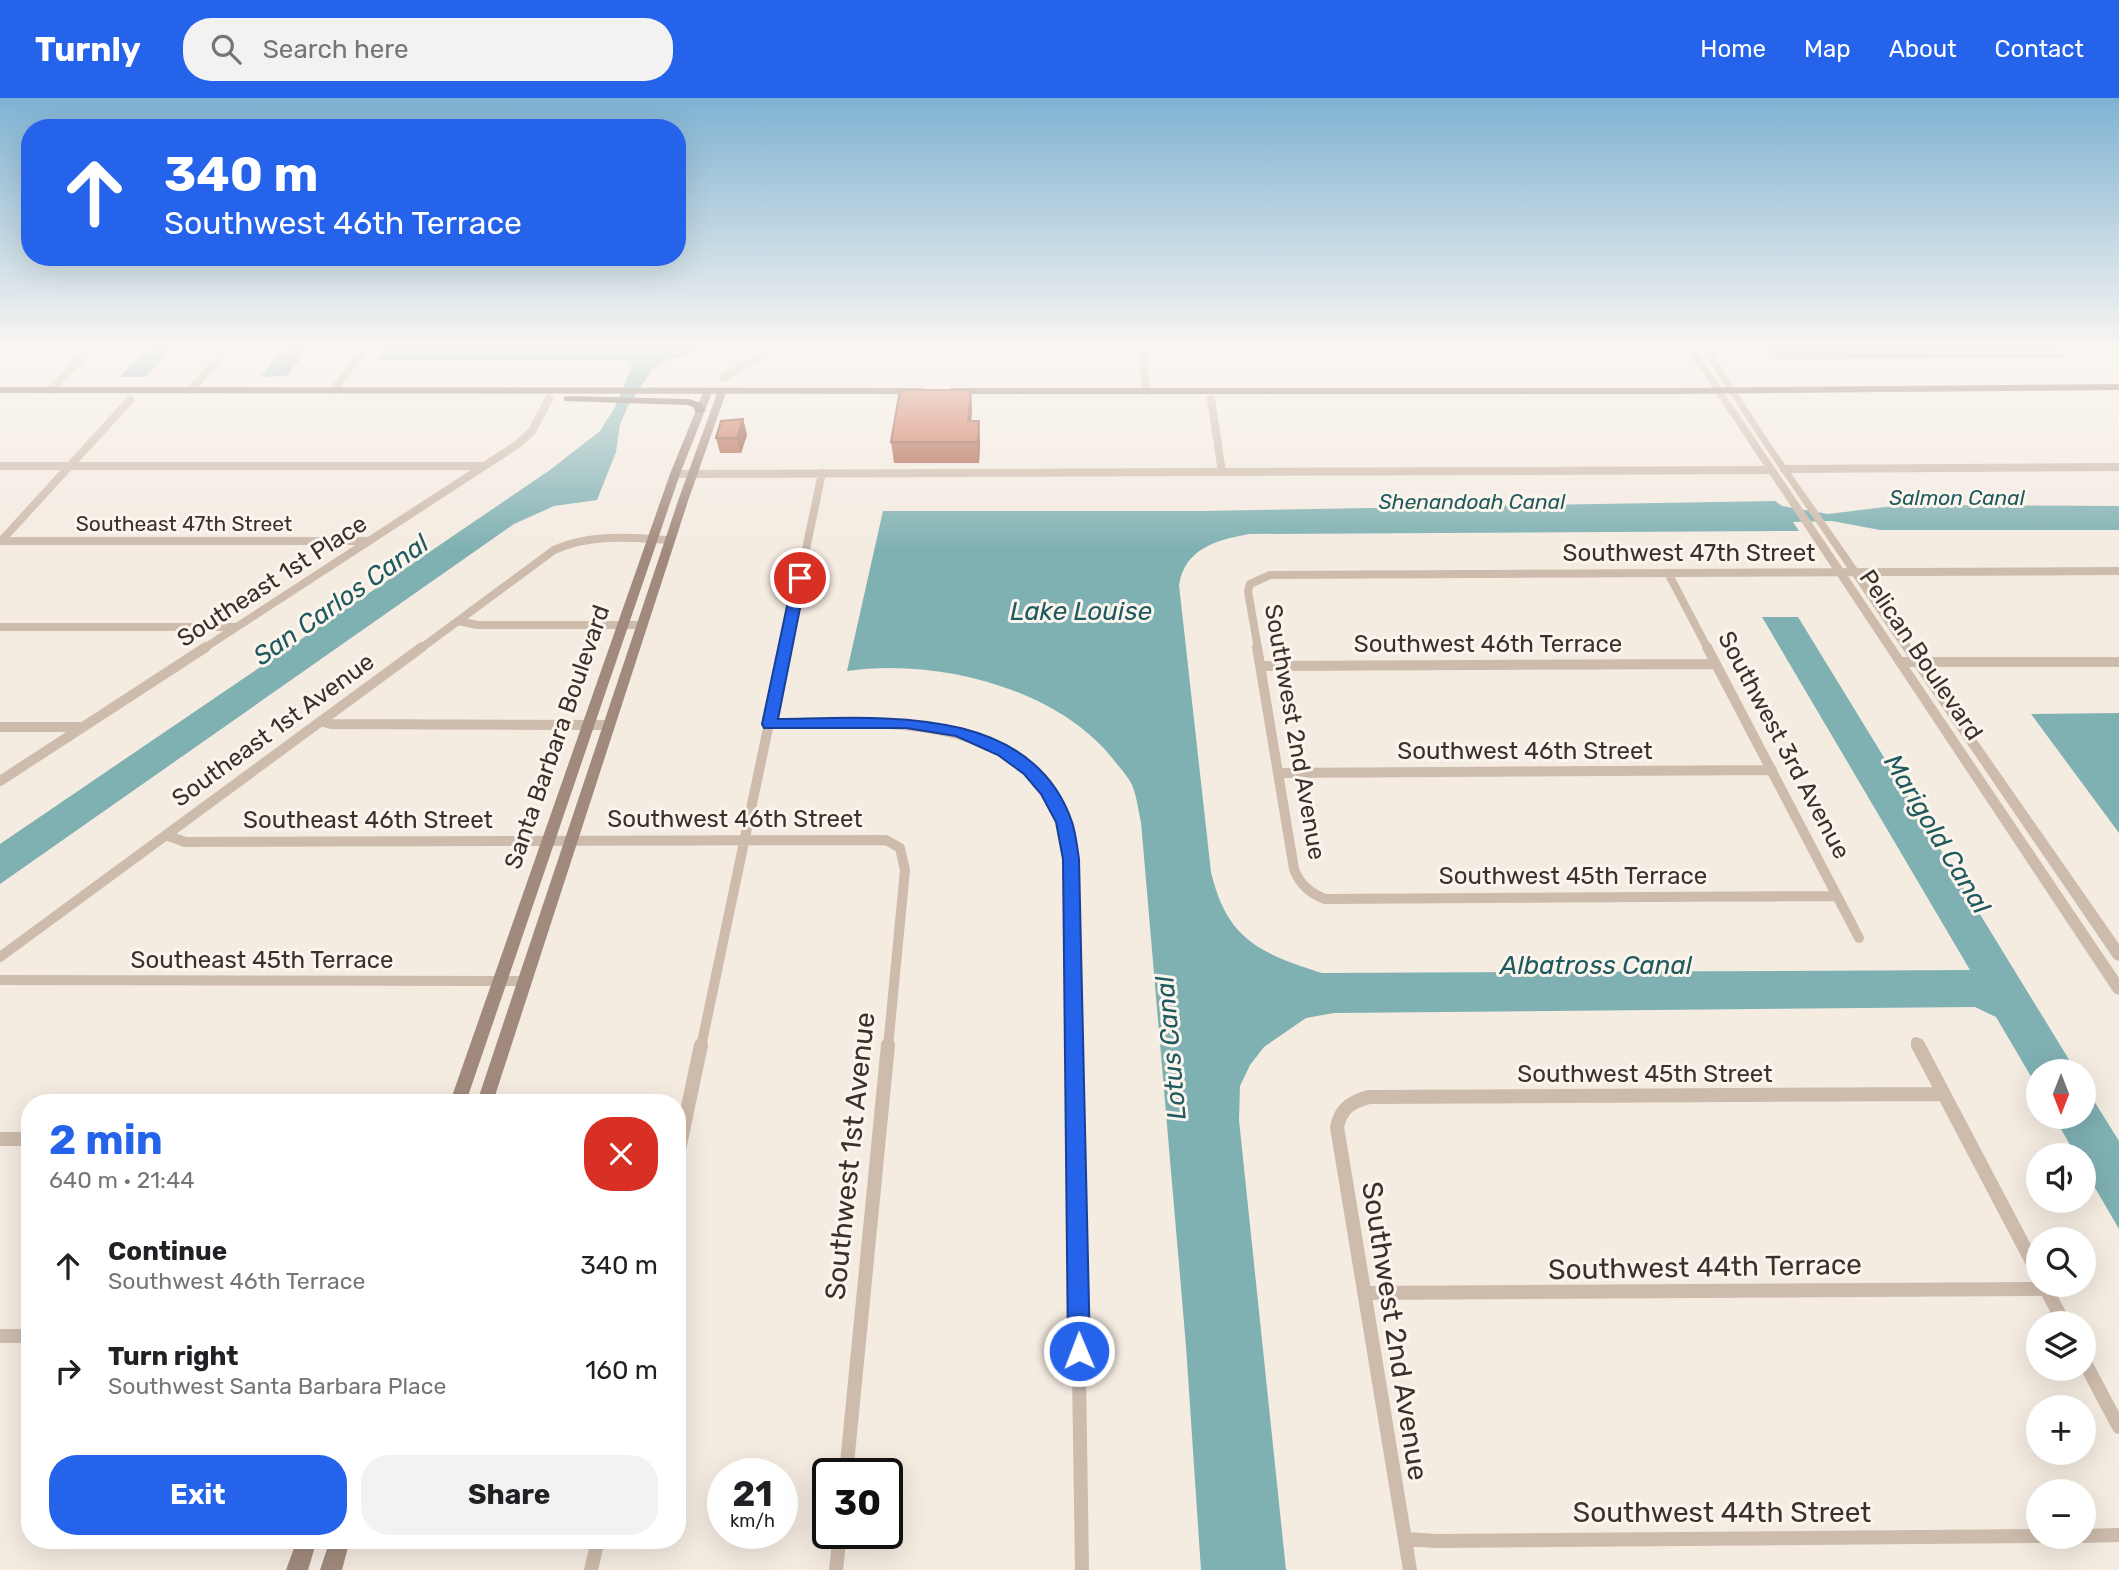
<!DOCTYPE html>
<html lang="en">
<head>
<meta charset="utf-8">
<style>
	:root { --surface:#fff; --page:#f2f2f2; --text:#202124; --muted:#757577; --accent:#2563eb }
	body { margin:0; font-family:Rubik,sans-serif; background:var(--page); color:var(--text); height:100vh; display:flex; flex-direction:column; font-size:26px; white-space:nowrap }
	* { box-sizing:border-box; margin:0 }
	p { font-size:23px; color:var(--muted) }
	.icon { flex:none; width:38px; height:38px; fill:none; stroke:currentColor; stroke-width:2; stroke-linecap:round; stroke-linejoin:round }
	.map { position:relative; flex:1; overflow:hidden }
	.details { position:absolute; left:21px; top:996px; width:665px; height:455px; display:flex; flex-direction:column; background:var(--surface); border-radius:28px; box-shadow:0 7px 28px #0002 }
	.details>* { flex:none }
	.banner { position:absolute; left:21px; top:21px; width:665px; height:147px; border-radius:28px; box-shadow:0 7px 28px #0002; background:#2563eb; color:#fff; overflow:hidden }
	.needle { width:46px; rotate:180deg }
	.controls { position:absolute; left:2026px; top:961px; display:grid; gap:14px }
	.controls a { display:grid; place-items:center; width:70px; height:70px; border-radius:50%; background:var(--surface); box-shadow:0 7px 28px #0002; font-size:35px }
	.speed { position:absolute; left:707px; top:1360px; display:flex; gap:14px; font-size:35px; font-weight:700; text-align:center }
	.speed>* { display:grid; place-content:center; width:91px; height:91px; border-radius:50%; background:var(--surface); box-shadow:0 7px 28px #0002; line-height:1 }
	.speed small { font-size:18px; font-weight:400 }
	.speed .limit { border:4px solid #111; border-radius:10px; background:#fff; color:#111 }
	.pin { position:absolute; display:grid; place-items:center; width:60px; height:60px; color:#fff; margin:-30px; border:4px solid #fff; border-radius:50%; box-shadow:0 2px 7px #0007 }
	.me { position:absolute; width:77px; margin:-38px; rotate:359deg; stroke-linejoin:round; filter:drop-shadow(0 0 5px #0008) }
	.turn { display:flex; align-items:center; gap:24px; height:147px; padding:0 28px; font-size:32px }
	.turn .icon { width:91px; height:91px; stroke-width:2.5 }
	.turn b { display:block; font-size:49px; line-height:60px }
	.round { display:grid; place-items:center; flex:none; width:74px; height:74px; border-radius:28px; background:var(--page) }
	.overview { display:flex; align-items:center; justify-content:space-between; height:119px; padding:0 28px }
	h1 { font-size:42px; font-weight:700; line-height:52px; color:var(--accent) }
	.action { display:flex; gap:14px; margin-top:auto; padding:14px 28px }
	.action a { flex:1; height:80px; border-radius:28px; background:var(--accent); color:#fff; font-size:28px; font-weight:700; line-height:80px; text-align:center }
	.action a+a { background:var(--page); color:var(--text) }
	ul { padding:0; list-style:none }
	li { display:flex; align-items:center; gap:21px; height:105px; padding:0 28px }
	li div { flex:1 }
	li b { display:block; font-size:26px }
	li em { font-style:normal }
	header { display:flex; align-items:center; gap:42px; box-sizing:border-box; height:98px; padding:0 35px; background:var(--accent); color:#fff }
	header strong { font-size:33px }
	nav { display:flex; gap:38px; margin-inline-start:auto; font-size:24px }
	.search { width:490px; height:63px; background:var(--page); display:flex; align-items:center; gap:18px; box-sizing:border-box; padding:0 24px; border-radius:28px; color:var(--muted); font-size:26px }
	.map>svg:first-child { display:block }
</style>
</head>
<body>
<header>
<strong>Turnly</strong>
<div class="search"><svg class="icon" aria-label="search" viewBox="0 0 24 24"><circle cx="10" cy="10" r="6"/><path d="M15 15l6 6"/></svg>Search here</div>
<nav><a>Home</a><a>Map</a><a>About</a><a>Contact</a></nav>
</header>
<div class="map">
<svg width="2119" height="1472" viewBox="0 0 2119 1472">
	<rect width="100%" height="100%" fill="#f4ebe1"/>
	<!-- water -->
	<path fill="#7fb0b2" d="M150,247h25l-29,32h-26z
		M286,247h25l-24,31 -26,1z
		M389,247h325l-47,16 -15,9 -24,36 -8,19 -4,27 -19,48 -43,6 -40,18 -514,360v-40l550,-374 50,-39 15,-24 18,-43 -6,-4h-249z
		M1759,247h297l9,9 -3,4 -286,1 -10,-4z
		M1775,403l7,5 46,8 74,-9 217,1v24h-239l-48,-9 -39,1 6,9 -550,3c-32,6 -64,14 -70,51l32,287c16,68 49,81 111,101l648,-3 -208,-353h36l278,454h-37v19l-43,-73 -21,-10 -641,6 -28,5 -42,29 -14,18 -10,21 -1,34 47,450h-85l-15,-224 -45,-524c-3,-12 -4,-26 -9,-37 -4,-9 -13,-18 -19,-26 -57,-72 -178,-101 -266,-88l36,-160h318z
		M2119,615v120l-88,-119z
		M2084,987l35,56v88l-35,-60v-14h-8l-22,-38 30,-1z"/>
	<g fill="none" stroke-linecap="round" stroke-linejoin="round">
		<!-- minor-far2 -->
		<path stroke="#cdbbac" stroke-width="8" d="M1142,247l4,46
			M2110,247l9,8
			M723,280l57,-33
			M50,292l44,-45
			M191,292l39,-45
			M334,292l33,-45
			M1211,301l11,73
			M0,368h484
			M1784,371l335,-2
			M675,376l1096,-4
			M0,443h368
			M1,443l129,-141
			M1668,475l40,76
			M458,523l20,4h164
			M0,529h236
			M203,551l315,-205 14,-13 17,-32
			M420,551l134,-99c37,-17 76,-12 116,-10
			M785,551l37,-176
			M1258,551l-10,-58 2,-7 20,-9 849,-4"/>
		<!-- minor-far1 -->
		<path stroke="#cdbbac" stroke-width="10" d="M1257,549l37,222c6,16 16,24 31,30l512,-3
			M1707,549l152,291
			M1900,564h219
			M1261,568l455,-2
			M321,623l10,3 278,1
			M769,626c113,-2 286,-17 302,136 2,20 1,40 1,59 1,43 1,85 2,128
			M0,629h83
			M1278,675l494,-3
			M0,683l206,-134
			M166,737l19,7 701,-2 14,8 5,22 -17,177
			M0,859l422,-310
			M0,882l525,1
			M1916,944l3,5
			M701,949l84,-400"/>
		<!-- minor -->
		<path stroke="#cdbbac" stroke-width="14" d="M1074,947l8,525
			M1918,947l121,230
			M0,1041h30
			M677,1061l24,-114
			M2044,1187l20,38
			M1364,1195l682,-4
			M0,1238h30
			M2084,1263l35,66
			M846,1376l42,-429
			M2084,1438l35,-1
			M1405,1441l32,2 602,-5
			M591,1472l7,-30
			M836,1472l4,-37
			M1410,1472l-73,-443c4,-19 14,-25 32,-30l574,-3"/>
		<!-- tertiary -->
		<path fill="#cdbbac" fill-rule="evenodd" d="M1684,247h8l427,633v17l-5,-2z
			M1699,247h8l63,98 349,501v17l-5,-2 -352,-516z"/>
		<!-- secondary -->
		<path fill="#a18a7d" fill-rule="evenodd" d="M705,290l8,2 -33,84 -214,628h-16l220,-628z
			M719,290l8,2 -38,108 -196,604h-16l202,-604z
			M297,1442h20l-9,30h-22z
			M330,1442h20l-8,30h-22z"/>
		<!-- primary -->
		<path fill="#7d675c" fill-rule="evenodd" d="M2119,286v6l-446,4h-722l-5,-3 5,-3h722z
			M0,289l922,1 5,3 -5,3 -922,-1z
			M568,298l121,3 12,4 5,8 -10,2 -3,-6 -5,-2 -124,-4v-4z"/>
	</g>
	<!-- wall -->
	<path fill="#ac5a40" d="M971,292l1,21 -1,10 9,21 -1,21h-85l-3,-21z
		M743,321l4,16 -6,18h-21l-4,-15z"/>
	<!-- shaded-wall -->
	<path fill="#8c4a34" d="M971,292l1,21 -3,31 -1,-21z
		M743,321l4,16 -6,18 -4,-15z
		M979,323l1,21 -1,21 -1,-21z"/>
	<!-- building -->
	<path fill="#c8694b" stroke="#8c4a34" stroke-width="2" d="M900,292h71l-3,31h11l-1,21h-87z
		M743,321l-6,19h-21l5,-17z"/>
	<!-- sky -->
	<linearGradient id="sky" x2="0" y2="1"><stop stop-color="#7eb2d2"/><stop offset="0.55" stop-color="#faf6f2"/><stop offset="1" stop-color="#faf6f2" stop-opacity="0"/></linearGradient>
	<rect width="2119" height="453" fill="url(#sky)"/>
	<!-- route -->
	<path fill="#2563eb" stroke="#184099" stroke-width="2" d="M800,476l6,4 -28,141c100,-1 253,-17 294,103 4,12 5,25 7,37l11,492 -3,8 -8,3 -8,-3 -3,-8 -5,-492 -7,-37 -15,-28 -17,-20 -26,-19 -42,-19 -50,-8h-142l-2,-4 31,-146z"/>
	<g text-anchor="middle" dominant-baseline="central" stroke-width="6" stroke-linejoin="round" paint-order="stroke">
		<!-- far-water labels -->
		<g font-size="21" font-style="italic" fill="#1f5a5e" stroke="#fbf5ee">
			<text x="1957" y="399">Salmon Canal</text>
			<text x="1472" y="403">Shenandoah Canal</text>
		</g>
		<!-- far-street labels -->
		<g font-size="21" fill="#3b302b" stroke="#fbf5ee">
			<text x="184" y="425">Southeast 47th Street</text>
		</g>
		<!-- street labels -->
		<g font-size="24" fill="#3b302b" stroke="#fbf5ee">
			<text x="1689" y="455">Southwest 47th Street</text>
			<text transform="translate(272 483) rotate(-33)">Southeast 1st Place</text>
			<text x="1488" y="546">Southwest 46th Terrace</text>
			<text transform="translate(1921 557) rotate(56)">Pelican Boulevard</text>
			<text transform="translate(273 632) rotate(-36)">Southeast 1st Avenue</text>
			<text transform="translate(1295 634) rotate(80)">Southwest 2nd Avenue</text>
			<text transform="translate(557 639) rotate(-71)">Santa Barbara Boulevard</text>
			<text transform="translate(1784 647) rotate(62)">Southwest 3rd Avenue</text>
			<text x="1525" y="653">Southwest 46th Street</text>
			<text x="735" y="721">Southwest 46th Street</text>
			<text x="368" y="722">Southeast 46th Street</text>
			<text x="1573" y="778">Southwest 45th Terrace</text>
			<text x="262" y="862">Southeast 45th Terrace</text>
			<text x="1645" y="976">Southwest 45th Street</text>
		</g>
		<!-- water labels -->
		<g font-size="26" font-style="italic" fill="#1f5a5e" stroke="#fbf5ee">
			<text transform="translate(341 502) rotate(-35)">San Carlos Canal</text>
			<text x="1081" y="513">Lake Louise</text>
			<text transform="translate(1937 736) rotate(59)">Marigold Canal</text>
			<text x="1596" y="867">Albatross Canal</text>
			<text transform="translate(1171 950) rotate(-95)">Lotus Canal</text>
		</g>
		<!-- near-street labels -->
		<g font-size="28" fill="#3b302b" stroke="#fbf5ee">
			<text transform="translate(850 1058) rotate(-84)">Southwest 1st Avenue</text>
			<text transform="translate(1705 1169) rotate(-1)">Southwest 44th Terrace</text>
			<text transform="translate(1395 1233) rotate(81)">Southwest 2nd Avenue</text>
			<text x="1722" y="1414">Southwest 44th Street</text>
		</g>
	</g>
</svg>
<div class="controls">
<a><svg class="needle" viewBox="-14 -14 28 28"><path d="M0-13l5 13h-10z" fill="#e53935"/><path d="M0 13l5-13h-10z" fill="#757577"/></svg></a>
<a><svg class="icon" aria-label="sound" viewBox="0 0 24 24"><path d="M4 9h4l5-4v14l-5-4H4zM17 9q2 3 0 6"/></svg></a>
<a><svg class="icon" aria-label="search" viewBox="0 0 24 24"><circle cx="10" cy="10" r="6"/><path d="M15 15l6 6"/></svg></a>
<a><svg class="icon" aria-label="layers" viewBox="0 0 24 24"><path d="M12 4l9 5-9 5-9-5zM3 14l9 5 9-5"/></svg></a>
<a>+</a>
<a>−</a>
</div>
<div class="speed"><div>21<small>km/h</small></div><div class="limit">30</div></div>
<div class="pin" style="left:800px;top:480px;background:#d93025"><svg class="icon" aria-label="arrive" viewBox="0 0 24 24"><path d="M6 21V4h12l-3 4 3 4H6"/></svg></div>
<svg class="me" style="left:1079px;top:1253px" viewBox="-20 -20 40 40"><circle r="17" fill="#2563eb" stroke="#fff" stroke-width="3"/><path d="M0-11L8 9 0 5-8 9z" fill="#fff"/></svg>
<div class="banner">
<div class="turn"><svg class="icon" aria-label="ahead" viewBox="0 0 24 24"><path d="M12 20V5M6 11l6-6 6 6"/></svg><div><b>340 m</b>Southwest 46th Terrace</div></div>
</div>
<section class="details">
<div class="overview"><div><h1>2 min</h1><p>640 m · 21:44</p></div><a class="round" style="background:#d93025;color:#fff"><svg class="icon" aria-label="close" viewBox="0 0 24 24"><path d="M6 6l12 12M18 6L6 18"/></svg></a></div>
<ul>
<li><svg class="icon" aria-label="ahead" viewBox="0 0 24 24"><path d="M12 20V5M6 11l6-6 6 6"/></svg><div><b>Continue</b><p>Southwest 46th Terrace</p></div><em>340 m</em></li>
<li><svg class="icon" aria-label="right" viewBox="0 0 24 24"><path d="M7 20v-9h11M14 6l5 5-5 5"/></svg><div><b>Turn right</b><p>Southwest Santa Barbara Place</p></div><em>160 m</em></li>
</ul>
<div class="action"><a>Exit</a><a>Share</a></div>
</section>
</div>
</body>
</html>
